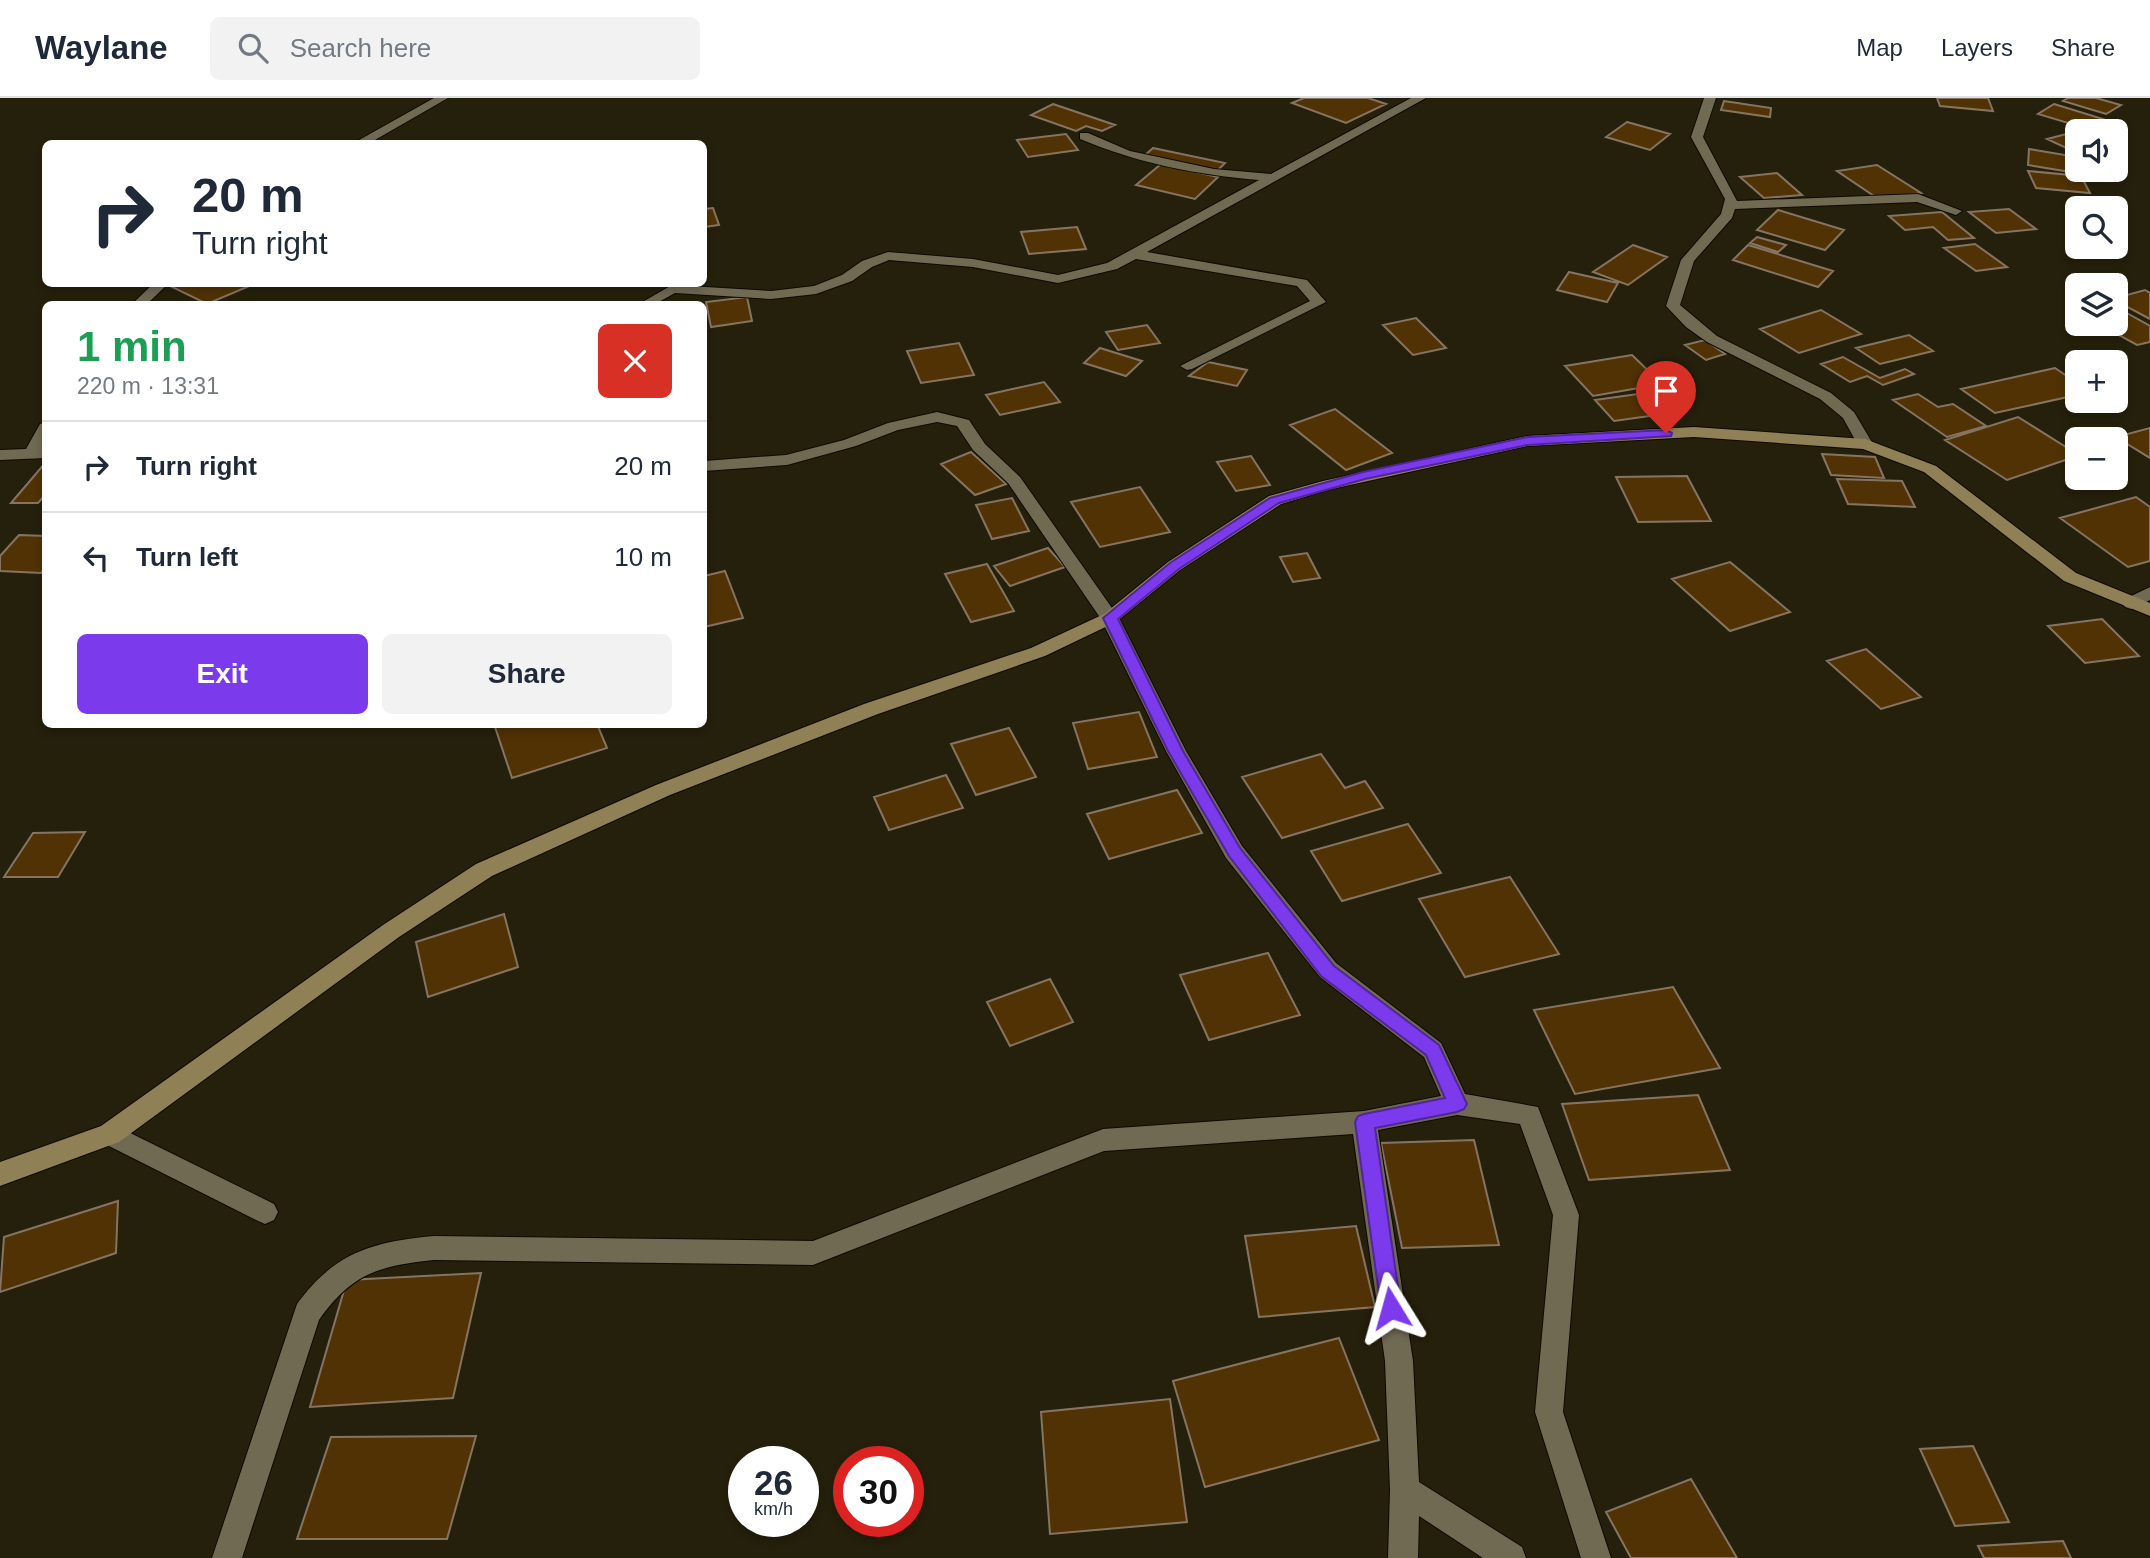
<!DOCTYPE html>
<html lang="en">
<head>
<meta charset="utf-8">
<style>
	:root { --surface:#fff; --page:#f2f2f3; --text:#1f2937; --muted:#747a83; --line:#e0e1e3; --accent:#7c3aed }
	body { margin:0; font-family:Arial,sans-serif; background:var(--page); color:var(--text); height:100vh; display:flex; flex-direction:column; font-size:26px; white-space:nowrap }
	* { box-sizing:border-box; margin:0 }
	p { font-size:23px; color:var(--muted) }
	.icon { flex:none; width:38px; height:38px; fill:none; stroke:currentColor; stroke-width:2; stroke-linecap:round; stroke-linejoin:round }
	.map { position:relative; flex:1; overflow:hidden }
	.side { position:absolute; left:42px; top:203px; width:665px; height:427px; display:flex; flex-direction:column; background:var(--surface); border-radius:10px; box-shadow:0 4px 10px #0003 }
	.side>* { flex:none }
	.top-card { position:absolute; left:42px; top:42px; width:665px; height:147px; border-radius:10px; box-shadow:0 4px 10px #0003; background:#fff; color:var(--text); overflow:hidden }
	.controls { position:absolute; left:2065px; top:21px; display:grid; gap:14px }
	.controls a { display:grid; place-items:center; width:63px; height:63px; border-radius:10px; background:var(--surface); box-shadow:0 4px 10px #0003; font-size:35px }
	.speed { position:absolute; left:728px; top:1348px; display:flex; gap:14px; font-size:35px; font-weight:700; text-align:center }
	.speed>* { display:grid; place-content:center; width:91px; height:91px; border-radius:50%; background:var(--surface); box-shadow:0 4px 10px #0003; line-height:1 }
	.speed small { font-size:18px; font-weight:400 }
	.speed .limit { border:10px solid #d22; background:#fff; color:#111 }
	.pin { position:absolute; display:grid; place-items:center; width:60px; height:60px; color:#fff; margin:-72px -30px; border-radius:50% 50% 50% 0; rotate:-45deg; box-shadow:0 0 7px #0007 }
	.pin .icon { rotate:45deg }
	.me { position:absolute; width:77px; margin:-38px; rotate:352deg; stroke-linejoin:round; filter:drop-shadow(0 0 5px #0008) }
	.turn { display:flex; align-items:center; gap:24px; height:147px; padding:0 35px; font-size:32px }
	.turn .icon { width:91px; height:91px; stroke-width:2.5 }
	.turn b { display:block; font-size:49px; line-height:60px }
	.round { display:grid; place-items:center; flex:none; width:74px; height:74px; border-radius:10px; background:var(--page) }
	.head { display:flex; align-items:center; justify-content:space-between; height:119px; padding:0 35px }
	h1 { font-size:42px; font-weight:600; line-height:52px; color:#1e9e55 }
	.button { display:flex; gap:14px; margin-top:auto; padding:14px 35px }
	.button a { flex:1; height:80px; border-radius:10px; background:var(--accent); color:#fff; font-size:28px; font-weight:600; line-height:80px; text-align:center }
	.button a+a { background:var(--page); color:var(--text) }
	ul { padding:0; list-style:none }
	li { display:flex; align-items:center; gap:21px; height:91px; padding:0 35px; border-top:2px solid var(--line) }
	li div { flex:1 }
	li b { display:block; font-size:26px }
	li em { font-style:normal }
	header { display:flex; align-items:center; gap:42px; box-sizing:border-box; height:98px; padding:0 35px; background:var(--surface); border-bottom:2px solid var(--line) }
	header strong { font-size:33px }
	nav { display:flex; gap:38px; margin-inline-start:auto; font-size:24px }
	.search { width:490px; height:63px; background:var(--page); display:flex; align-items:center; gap:18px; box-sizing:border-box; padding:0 24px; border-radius:10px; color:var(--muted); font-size:26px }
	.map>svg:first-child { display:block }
</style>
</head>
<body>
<header>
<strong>Waylane</strong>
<div class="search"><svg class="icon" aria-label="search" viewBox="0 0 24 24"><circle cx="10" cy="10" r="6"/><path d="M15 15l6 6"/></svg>Search here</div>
<nav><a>Map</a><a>Layers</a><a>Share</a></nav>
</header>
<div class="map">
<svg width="2150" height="1460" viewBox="0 0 2150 1460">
	<rect width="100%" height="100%" fill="#25200b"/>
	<!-- building -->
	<path fill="#513204" stroke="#867462" stroke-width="2" d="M1304,0h64l18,6 -40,19 -54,-20z
		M1937,0h51l5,13 -53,-5z
		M2068,0h28l25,7 -15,9 -43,-13z
		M1724,3l47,7 -1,9 -49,-7z
		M1053,6l62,21 -13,6 -16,-5 -10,5 -45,-16z
		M2054,6l49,15 -15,10 -50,-15z
		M1627,24l43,12 -20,16 -44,-13z
		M2074,34l3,1v20l-30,-14z
		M1066,36l12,16 -50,7 -11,-17z
		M1153,50l72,15 -8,8 -73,-15z
		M2029,51l48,8v13h13l-1,5 -61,-10z
		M1161,66l57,13 -23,22 -59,-14z
		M1877,67l44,28 -41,7 -43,-29z
		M2028,73l53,5 9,17 -54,-5z
		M1777,75l25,22 -38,3 -24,-21z
		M713,110l6,17 -15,2v-18z
		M2009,111l27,20 -40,4 -27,-21z
		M1778,112l66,20 -19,20 -68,-20z
		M1942,114l32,26 -26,2 -15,-13 -28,3 -16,-14z
		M1077,129l9,22 -57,5 -8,-22z
		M1757,139l29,8 -8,7 -28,-9z
		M1975,146l32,23 -31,4 -32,-23z
		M1633,147l34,12 -39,28 -35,-13z
		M1748,147l85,26 -15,16 -85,-27z
		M1569,174l49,11 -11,19 -50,-12z
		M171,186h83l-47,20 -39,-19z
		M2145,192l5,3v26l-34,-18v-3z
		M747,199l5,24 -41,6 -5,-25z
		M2116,209l34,19v16l-13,3 -38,-21h17z
		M1821,212l40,24 -62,19 -39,-24z
		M1416,220l30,30 -33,7 -30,-30z
		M1147,227l13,18 -42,7 -12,-18z
		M1909,237l24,16 -53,13 -24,-16z
		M1705,242l20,14 -19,6 -21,-15z
		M959,245l15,32 -53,8 -14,-32z
		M1100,250l42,13 -16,15 -42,-13z
		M1632,257l30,29 -69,12 -28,-30z
		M1843,259l37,21 25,-9 9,5 -31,11 -16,-9 -17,6 -29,-18z
		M1208,264l39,8 -10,16 -48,-10z
		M2055,270l22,15v12l-82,18 -34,-24z
		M1044,284l16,20 -60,13 -14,-20z
		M1645,295l19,21 -50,7 -19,-21z
		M1918,296l20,13 15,-3 33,22 -39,11 -54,-37z
		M1335,311l57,44 -46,17 -56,-45z
		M2018,319l59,37v2l-70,24 -62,-40z
		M2150,330v30l-34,-21z
		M971,354l35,32 -31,11 -34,-31z
		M1822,356l53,3 9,21 -53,-3z
		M1251,358l19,29 -34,6 -19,-29z
		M46,364v32l-8,9h-27z
		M1687,378l24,45 -73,1 -22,-45z
		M1837,381l65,2 13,26 -67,-3z
		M1140,389l30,45 -70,15 -29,-45z
		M2136,399l14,10v54l-22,6 -68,-49z
		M1012,400l17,33 -37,8 -16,-34z
		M19,437l27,1v31l-5,6 -41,-2v-15z
		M1048,450l17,19 -55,19 -16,-20z
		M1307,455l13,25 -27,4 -13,-25z
		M1730,464l60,50 -60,19 -58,-52z
		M987,466l27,47 -43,11 -26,-48z
		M725,473l18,47 -39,9v-51z
		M2102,521l37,37 -54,7 -37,-37z
		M1866,551l55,48 -40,12 -54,-48z
		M1139,614l18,45 -69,12 -15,-46z
		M502,626h95l10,24 -95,30 -17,-51z
		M1009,630l27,49 -60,18 -25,-51z
		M1321,656l24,34 20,-7 18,27 -101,30 -40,-61z
		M946,677l17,33 -74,22 -15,-33z
		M1177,692l25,43 -93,26 -22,-45z
		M1408,726l33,49 -99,28 -31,-50z
		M85,734l-27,45h-54l29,-44z
		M1510,779l49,77 -94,23 -46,-78z
		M504,816l14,53 -90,30 -12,-55z
		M1268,855l32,62 -91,25 -29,-65z
		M1050,881l23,43 -63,24 -23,-44z
		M1673,889l47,81 -145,26 -41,-84z
		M1698,997l32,75 -141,10 -27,-76z
		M1474,1042l25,105 -97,3 -21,-105z
		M118,1103l-2,52 -116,39 4,-55z
		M1356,1128l19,81 -116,10 -14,-81z
		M481,1175l-28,125 -143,9 37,-127z
		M1339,1240l40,102 -174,47 -32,-106z
		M1170,1301l17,123 -137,12 -9,-122z
		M476,1338l-29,103h-150l34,-102z
		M1973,1348l36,76 -54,4 -35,-77z
		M1691,1381l46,79h-106l-25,-46z
		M2063,1443l8,17h-87l-6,-12z"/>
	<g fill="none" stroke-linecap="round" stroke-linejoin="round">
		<defs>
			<path id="street" d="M434,0h14l-80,46h-16z
				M1411,0h15l-279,154 160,28 19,22 -134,67 -5,1 -7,-4 130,-65 -13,-15 -161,-27 -19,10 -59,14 -85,-16 -84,-7 -17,7 -20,14 -36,13 -45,5 -96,-6 -20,11h-16l33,-19 99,6 43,-5 28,-11 20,-14 26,-9 85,7 85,16 49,-12 152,-83c-62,-5 -122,-17 -179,-41v-6h8l42,18 84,18 57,5z
				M1704,0h12l-13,39 34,64 181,-7 44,17 -6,4 -39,-13 -182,7 -3,9 -38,43 -14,44 37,31 114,57 23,19 19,32 -2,3h-12l-16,-29 -23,-19 -113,-57 -21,-15 -20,-21 15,-46 40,-46 4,-15 -34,-62z
				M153,186h15l-21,20h-15z
				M937,314l32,8 16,24 35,33 99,141 67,133 56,95 94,117 105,80 24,51 73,13 41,108 -16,197 48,146h-30l-46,-146 18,-197 -33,-91 -63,-9 -79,15 35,231 6,121 103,65 4,11h-43l-64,-42 -1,42h-30l2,-68 -5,-129 -32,-227 -249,17 -291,114 -379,-5c-55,6 -82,13 -115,60l-77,238h-30l85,-254c38,-52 75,-62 137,-68l379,5 290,-112 261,-18 77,-15 -17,-39 -104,-80 -94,-119 -60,-107 -65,-132 -93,-136 -35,-33 -16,-24 -20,-4 -39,8 -42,16 -69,19 -83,6v-10l82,-6 58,-15 44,-17z
				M46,324v20l-4,6h4v10l-46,2v-10l26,-1 14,-25z
				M2150,489v13l-19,9 -6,-2 -3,-4 3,-4z
				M110,1025l164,81 4,8 -4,8 -9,4 -9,-4 -155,-78 -4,-8 4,-8z"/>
			<path id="secondary" d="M1694,329l171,12 71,27 140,107 74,30v13l-86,-35 -140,-109 -61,-23 -169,-12 -167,9 -200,44 -46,14 -101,66 -64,52 -71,34 -167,58 -208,81 -178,81 -93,61 -280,205 -119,44v-24l101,-36 282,-201 93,-61 180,-79 208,-81 167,-56 73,-34 64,-52 101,-66 54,-15 204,-45z"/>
		</defs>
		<!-- street casing -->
		<use href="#street" stroke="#0e0900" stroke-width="2"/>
		<!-- secondary casing -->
		<use href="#secondary" stroke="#0e0900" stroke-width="2"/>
		<!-- street -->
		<use href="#street" fill="#706a53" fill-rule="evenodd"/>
		<!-- secondary -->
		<use href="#secondary" fill="#908056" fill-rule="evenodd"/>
	</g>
	<!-- route -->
	<path fill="#7c3aed" stroke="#51269a" stroke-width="2" d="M1666,332l6,3 -1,3 -144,9 -162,34 -86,24 -100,66 -61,50 65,132 57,97 94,118 105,79 28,59 -3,5 -7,3 -82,16 26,180 -3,7 -7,3 -7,-3 -3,-7 -26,-186 3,-6 6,-2 81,-16 -19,-43 -105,-79 -92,-120 -61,-105 -65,-133 67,-55 100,-65 93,-26 164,-35z"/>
</svg>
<div class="controls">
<a><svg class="icon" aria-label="sound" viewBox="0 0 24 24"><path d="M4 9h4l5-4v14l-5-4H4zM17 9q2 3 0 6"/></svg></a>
<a><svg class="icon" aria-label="search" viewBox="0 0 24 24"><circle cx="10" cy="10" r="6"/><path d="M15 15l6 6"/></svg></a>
<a><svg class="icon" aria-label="layers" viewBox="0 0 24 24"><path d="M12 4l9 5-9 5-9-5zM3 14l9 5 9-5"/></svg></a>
<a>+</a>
<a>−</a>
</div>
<div class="speed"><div>26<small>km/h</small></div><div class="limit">30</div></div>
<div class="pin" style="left:1666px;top:335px;background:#d93025"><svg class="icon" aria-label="arrive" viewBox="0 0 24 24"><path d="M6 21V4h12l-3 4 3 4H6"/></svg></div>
<svg class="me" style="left:1391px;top:1210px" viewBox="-20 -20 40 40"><path d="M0-17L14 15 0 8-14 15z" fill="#7c3aed" stroke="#fff" stroke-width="4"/></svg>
<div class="top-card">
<div class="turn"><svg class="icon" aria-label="right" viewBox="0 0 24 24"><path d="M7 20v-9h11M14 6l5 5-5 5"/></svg><div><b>20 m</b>Turn right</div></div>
</div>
<section class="side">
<div class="head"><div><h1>1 min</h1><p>220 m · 13:31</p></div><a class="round" style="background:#d93025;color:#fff"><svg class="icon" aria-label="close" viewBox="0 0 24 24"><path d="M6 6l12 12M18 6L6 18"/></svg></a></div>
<ul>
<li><svg class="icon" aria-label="right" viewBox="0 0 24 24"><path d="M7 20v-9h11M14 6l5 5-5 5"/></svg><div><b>Turn right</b></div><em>20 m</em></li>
<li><svg class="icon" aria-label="left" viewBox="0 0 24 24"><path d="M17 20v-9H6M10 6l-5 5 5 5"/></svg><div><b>Turn left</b></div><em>10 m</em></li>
</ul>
<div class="button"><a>Exit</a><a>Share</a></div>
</section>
</div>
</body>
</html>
